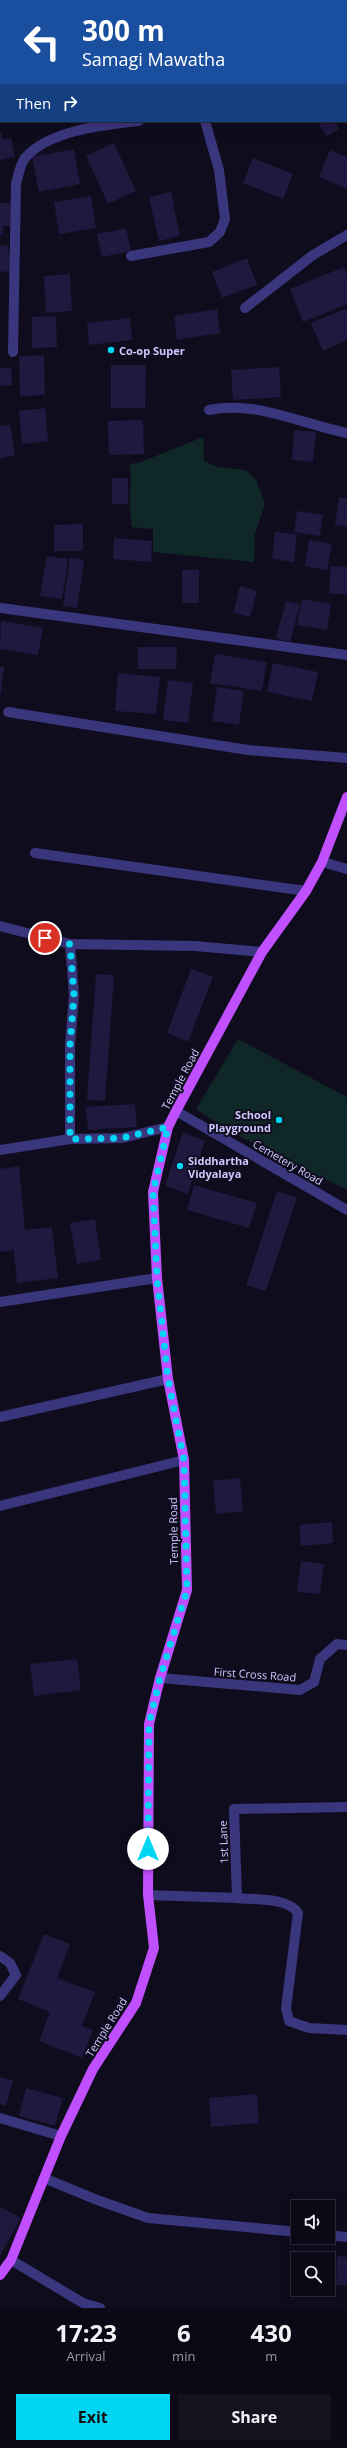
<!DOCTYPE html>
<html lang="en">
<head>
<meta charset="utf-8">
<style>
	:root { --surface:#0b0916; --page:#14121f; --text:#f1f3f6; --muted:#9a9aa1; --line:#2b2a35; --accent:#00d6f3 }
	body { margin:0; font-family:"Open Sans",sans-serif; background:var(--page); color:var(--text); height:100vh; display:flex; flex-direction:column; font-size:15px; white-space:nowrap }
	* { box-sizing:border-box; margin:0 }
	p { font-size:13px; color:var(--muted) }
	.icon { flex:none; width:22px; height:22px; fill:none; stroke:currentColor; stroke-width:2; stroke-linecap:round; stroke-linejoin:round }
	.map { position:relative; height:2308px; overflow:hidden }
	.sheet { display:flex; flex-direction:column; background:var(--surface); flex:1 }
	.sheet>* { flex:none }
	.hud { position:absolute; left:0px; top:0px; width:347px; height:122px; box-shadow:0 4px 16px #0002,0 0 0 1px var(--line); background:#1a4fa0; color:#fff; overflow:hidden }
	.controls { position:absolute; left:291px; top:2200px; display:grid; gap:8px }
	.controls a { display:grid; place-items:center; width:44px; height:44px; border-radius:0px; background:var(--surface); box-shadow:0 4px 16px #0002,0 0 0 1px var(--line); font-size:20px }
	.pin { position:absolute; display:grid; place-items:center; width:34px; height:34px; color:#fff; margin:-17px; border:2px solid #fff; border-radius:50%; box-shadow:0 1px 4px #0007 }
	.me { position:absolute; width:44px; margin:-22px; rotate:0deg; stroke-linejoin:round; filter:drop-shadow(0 0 3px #0008) }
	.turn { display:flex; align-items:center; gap:14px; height:84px; padding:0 16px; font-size:18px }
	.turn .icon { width:52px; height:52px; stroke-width:2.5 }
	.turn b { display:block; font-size:28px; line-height:34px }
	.then { display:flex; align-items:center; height:38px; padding:0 16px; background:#0003; gap:8px; font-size:15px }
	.eta { display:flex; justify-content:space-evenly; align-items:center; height:68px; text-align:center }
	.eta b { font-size:24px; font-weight:700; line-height:28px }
	.cta { display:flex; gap:8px; margin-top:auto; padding:8px 16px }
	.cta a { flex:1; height:46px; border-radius:0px; background:var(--accent); color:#111; font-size:16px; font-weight:700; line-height:46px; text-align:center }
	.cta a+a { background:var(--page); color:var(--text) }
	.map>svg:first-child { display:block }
</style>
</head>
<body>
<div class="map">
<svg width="347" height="2308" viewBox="0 0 347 2308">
	<rect width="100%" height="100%" fill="#0f0c1e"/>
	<!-- green -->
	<path fill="#0f2727" d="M203,437l1,24 14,6 28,3 10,10 9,24 -10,30 -1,28 -101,-10v-23l-21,-2c-4,-21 0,-42 -2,-63l11,-2z
		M238,1039l109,58v93l-120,-60 -31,-21z"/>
	<!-- building -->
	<path fill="#20183e" d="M317,121h17l5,8 -12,7z
		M0,130l3,10 8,-2 4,19 -15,3z
		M114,143l22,48 -28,13 -22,-48z
		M74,149l6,35 -41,8 -7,-35z
		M330,150l17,7v32l-28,-12z
		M253,158l40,16 -10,25 -40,-16z
		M171,192l9,44 -21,5 -10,-44z
		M91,196l5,32 -37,6 -5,-32z
		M0,203h10l1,23h-8v9h-3z
		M126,228l5,23 -29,6 -5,-23z
		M8,245l3,26 -11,1v-26z
		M247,258l10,27 -35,13 -10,-26z
		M344,267l3,7v30l-44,18 -13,-33z
		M70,274l2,37 -26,2 -2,-37z
		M347,308v32l-24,11 -12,-28z
		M217,309l3,24 -43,7 -3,-24z
		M56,316l1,31 -25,1v-31z
		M130,318l2,22 -43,5 -2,-22z
		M44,355l1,40 -25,1 -1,-40z
		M111,365h35l-1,43h-34z
		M11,367l1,18 -12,1v-18z
		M279,367l2,30 -48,3 -2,-30z
		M45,408l3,33 -26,3 -3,-33z
		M143,420l1,34 -35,1 -1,-34z
		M10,425l5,30 -15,3v-32z
		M294,430l22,2 -3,30 -21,-2z
		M112,478h16v26h-16z
		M339,497l8,1v29l-12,-2z
		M297,511l26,4 -3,21 -26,-4z
		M83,524v27h-29v-26z
		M275,532l22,2 -3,28 -22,-3z
		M114,538l38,3 -1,21 -38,-3z
		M309,540l23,4 -5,26 -22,-4z
		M47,556l21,3 -6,40 -22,-3z
		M70,558l14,2 -7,48 -14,-2z
		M331,566l16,1v28l-18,-2z
		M182,570h17v33h-17z
		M240,586l17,5 -7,26 -17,-4z
		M302,599l29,5 -4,26 -30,-5z
		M286,601l14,3 -10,38 -14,-4z
		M1,621l42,7 -5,27 -38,-6z
		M138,647h39l-1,22h-38z
		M215,654l52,8 -5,29 -52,-8z
		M273,663l45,9 -6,29 -45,-9z
		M0,667h4l-3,27h-1z
		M118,673l42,4 -4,37 -41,-3z
		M168,680l25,3 -5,40 -25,-3z
		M217,687l27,4 -5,34 -27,-4z
		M191,969l22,8 -25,65 -21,-9z
		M96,974l18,1 -9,126 -18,-1z
		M135,1104l2,23 -49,3 -2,-23z
		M183,1132l22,9 -17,53 -23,-8z
		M19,1166l6,64 27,-3 6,51 -41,5 -3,-33 -14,2v-83z
		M194,1185l63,18 -8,25 -62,-18z
		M277,1191l20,7 -31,93 -20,-6z
		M95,1219l6,41 -24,4 -7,-41z
		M240,1478l3,33 -27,3 -3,-33z
		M332,1522l1,21 -32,3 -2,-21z
		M301,1561l23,3 -4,30 -23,-2z
		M77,1659l4,31 -47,6 -4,-32z
		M44,1934l26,10 -13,34 38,14 -13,34 11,4 -11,28 -43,-17 11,-29 -32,-13z
		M0,2077l13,3 -7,26 -6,-2z
		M26,2088l37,10 -8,28 -36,-10z
		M257,2094l2,29 -48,4 -2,-29z
		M1,2207l20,11 -21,38v-47z
		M337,2256l10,1v28h-11z"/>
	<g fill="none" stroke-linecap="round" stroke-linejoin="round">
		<!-- street -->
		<path stroke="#3a367d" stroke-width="10" d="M179,0v1
			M254,1l1,-1
			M131,256l78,-14 11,-10 5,-13 -6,-49 -14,-49
			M245,308l68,-53 34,-20
			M13,352l3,-168c2,-7 4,-20 9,-26 24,-28 79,-33 114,-37
			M209,410c47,-10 92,14 138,23
			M1,608l346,47
			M8,712l240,38 99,8
			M35,853l271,38
			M322,862l25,7
			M0,926l70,18 4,51 -4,50v94
			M70,944l125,2 67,6
			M176,1111l171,99
			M0,1150l70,-11 52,-1 46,-11
			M0,1302l157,-24
			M0,1417l168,-38
			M0,1506l184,-46
			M160,1678l140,12 14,-8 6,-23 17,-15 10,1
			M148,1895l89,3 -3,-89 113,-2
			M237,1898c17,2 51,-1 61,15l-12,95 3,13 20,7 38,2
			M0,1956l10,7 6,12 -16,21
			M0,2118l61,18
			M44,2178l56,23 48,17 150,14
			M328,2235l19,2
			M11,2260l72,43 17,5"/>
		<!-- primary -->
		<path stroke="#c04fff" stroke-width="10" d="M0,2275l11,-15 50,-124 32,-67 43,-66 18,-55 -6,-53 1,-171 11,-46 27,-88 -3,-130 -16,-81 -11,-101 -4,-86 15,-65 8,-16 86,-159 44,-61 16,-29 25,-65"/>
	</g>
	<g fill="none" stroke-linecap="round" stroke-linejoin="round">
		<!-- route -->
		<path stroke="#00d6f3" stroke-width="7" stroke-dasharray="0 12.6" d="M45,938l25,6 4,51 -4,50v94l52,-1 46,-11 -15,65 4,86 11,101 16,81 3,130 -27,88 -11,46 -1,125"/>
	</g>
	<!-- markers -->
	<g fill="#00d6f3" stroke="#0f0c1e" stroke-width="1.5">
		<circle cx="111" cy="350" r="4"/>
		<circle cx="279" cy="1120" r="4"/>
		<circle cx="180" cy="1166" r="4"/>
	</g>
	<g text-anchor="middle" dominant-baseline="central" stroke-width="4" stroke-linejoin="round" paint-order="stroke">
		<!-- poi labels -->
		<g font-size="11" font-weight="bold" fill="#cfc8ff" stroke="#0f0c1e" text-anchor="start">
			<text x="119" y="350">Co-op Super</text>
			<text x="271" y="1114" text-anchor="end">School<tspan x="271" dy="13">Playground</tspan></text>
			<text x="188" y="1160">Siddhartha<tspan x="188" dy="13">Vidyalaya</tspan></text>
		</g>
		<!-- street labels -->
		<g font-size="11" fill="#cfc8ff" stroke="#0f0c1e">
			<text transform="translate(180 1079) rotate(-62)">Temple Road</text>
			<text transform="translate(288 1162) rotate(30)">Cemetery Road</text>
			<text transform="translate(173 1531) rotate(-91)">Temple Road</text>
			<text transform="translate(255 1674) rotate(4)">First Cross Road</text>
			<text transform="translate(223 1842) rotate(-92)">1st Lane</text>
			<text transform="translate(106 2027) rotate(-58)">Temple Road</text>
		</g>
	</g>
</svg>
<div class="controls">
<a><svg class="icon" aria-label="sound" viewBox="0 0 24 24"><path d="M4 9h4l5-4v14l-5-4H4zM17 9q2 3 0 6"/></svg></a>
<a><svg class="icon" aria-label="search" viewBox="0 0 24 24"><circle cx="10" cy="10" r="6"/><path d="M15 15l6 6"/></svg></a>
</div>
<div class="pin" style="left:45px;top:938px;background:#d93025"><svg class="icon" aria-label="arrive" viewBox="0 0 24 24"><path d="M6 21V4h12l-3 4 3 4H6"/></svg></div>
<svg class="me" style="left:148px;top:1849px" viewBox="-20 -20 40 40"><circle r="19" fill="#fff"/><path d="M0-13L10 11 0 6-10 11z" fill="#00d6f3"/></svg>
<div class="hud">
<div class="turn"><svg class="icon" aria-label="left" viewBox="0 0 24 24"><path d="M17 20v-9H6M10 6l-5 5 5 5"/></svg><div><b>300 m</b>Samagi Mawatha</div></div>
<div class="then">Then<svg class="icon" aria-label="right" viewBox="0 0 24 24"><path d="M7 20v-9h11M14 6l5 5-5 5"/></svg></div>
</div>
</div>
<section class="sheet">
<div class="eta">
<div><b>17:23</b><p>Arrival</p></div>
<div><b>6</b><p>min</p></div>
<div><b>430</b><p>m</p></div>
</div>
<div class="cta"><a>Exit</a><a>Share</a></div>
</section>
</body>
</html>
